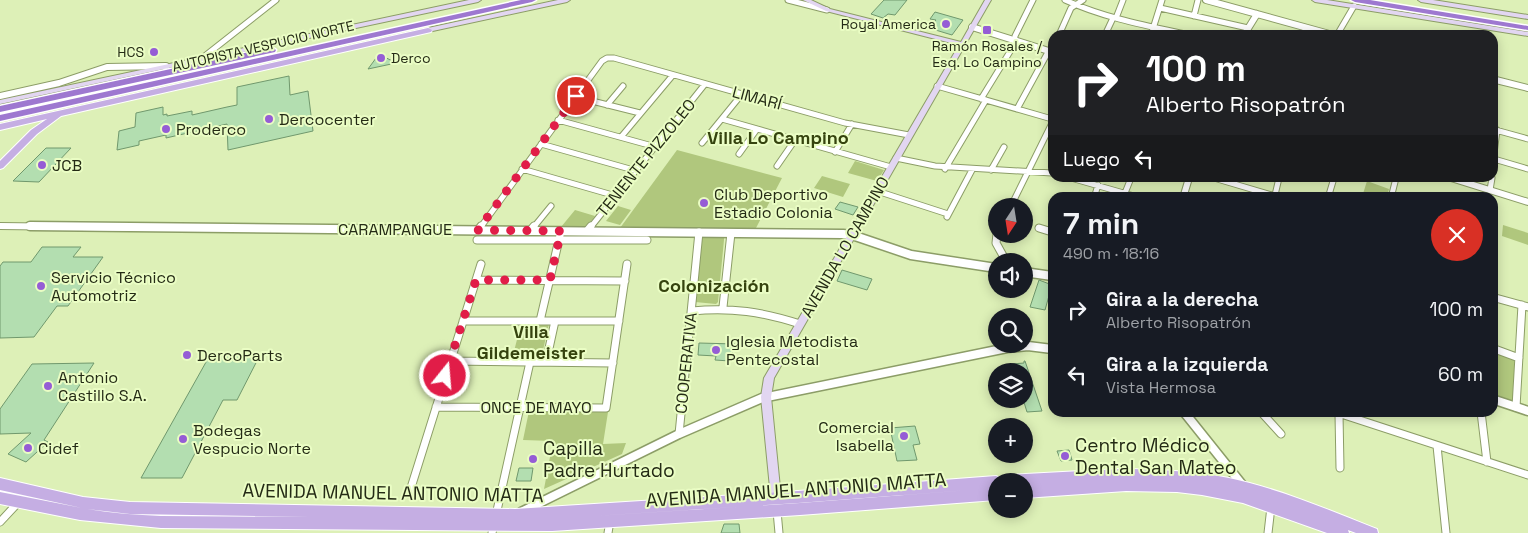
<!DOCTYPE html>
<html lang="es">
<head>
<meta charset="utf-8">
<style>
	:root { --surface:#171b24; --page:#242831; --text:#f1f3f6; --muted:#9ea1a6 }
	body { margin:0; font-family:"Space Grotesk",sans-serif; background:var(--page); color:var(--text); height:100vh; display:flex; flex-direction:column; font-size:19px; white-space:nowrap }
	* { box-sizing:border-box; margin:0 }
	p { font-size:16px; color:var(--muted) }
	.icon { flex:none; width:28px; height:28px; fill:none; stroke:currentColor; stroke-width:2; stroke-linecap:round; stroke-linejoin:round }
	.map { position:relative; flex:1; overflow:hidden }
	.sheet { position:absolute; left:1048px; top:192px; width:450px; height:225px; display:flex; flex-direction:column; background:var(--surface); border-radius:15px; box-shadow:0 2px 12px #0003 }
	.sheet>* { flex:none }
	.banner { position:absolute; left:1048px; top:30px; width:450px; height:152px; border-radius:15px; box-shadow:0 2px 12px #0003; background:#202124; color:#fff; overflow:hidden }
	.needle { width:32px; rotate:192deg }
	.fabs { position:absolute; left:988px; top:198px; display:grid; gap:10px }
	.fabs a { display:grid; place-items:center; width:45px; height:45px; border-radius:50%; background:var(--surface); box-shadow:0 2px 12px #0003; font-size:25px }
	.pin { position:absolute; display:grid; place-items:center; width:42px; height:42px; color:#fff; margin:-21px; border:2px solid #fff; border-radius:50%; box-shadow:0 1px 5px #0007 }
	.me { position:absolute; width:55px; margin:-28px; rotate:17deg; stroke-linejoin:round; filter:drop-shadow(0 0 4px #0008) }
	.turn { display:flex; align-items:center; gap:18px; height:105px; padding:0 15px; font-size:22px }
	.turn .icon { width:65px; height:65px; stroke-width:2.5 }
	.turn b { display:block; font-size:35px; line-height:42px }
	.then { display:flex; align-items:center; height:48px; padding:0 15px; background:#0003; gap:10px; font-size:19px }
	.round { display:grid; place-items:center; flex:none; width:52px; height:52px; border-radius:26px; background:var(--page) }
	.summary { display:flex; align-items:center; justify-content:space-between; height:85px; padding:0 15px }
	h1 { font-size:30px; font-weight:600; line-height:38px }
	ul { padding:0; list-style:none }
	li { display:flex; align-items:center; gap:15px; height:65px; padding:0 15px }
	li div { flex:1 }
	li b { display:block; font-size:19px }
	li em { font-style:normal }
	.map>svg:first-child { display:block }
</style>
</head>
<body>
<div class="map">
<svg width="1528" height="533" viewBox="0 0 1528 533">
	<rect width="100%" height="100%" fill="#ddf0b7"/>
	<!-- green -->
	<path fill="#b0c77d" d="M677,150l105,28 -26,50h-136z
		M855,161l29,9 -7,11 -29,-8z
		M822,176l28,8 -7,13 -29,-9z
		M1367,181l22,8 -2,8h-25z
		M618,206l13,4 -11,15 -14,-4z
		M575,210l20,6 -9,12 -25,-1z
		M1503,225l25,8v12l-26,-9z
		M702,237l22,1v2l-6,62 -2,2 -21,-2z
		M521,324h28l-8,35h-29z
		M1492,350l23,8 -2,45 -20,-8z
		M529,411l79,1 -5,32 23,-1 -4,11 -78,35 9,-48 -30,-1z"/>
	<!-- building -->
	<path fill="#b3deb0" stroke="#70986d" d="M884,0h23l-12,15 -7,-1 -5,4 -12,-4z
		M935,12l28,8 -11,15 -23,-7 7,-8 -6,-1z
		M379,54l17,9 -28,6z
		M289,76l1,19 18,-4 5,40 -85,19 -1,-26 -61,14v-3l-27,6v4l-22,5 2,-19 16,-4 1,-14 27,-6v8l4,-1v2l25,-5v4l35,-8 10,-2v-18z
		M46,148h25l-32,34 -26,-1z
		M840,202l18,5 -5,8 -18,-6z
		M42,247h39l-8,10h30l-35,49h-11l-23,31 -34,1v-72l3,-4h28z
		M842,270l30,9 -5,11 -30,-9z
		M1039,280l13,5 -7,25 -15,-3z
		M699,343l36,1 -5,17 -15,-1 1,-4 -18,-1z
		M210,355h50l-23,45h-14l-41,78h-41z
		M1024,361h1l17,50 -15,1 -4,-13 1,-28h-9l-3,-7 12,-1z
		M94,363l-50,77 4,2 -22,20 -18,-8 23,-21 -31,1v-25l32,-45z
		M915,426l5,18 -7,1 4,15 -20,1 -7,-33z
		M1069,450l3,10 -11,1 -4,-10z
		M519,468h14l-2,13h-15z
		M724,524h15l1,9h-19z"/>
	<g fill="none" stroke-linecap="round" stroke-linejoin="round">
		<defs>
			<path id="minor-far1" d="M788,0l39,10
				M1065,0c39,18 83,26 125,35
				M1160,8l88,20
				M1194,16l4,-16
				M1116,18l7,-18
				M1059,35l12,-27 12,-8
				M1105,35l8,-17
				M1151,35l11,-35
				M1303,35l3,-7
				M1337,35l17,-29
				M201,59l75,-59
				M937,86l115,33
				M576,97l64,16
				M981,99l33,-54 1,-9 18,-36
				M607,105l16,-19
				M1017,109l30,-55 5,-5
				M722,119l169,48
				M558,120l98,27
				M1492,129l36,10
				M621,137l52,-62
				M702,143l40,-49
				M541,144l96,27
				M835,152l17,-28
				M739,154l18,-25
				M896,158l39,8 117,7
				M1494,159l34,10
				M777,166l18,-26
				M522,169l94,27
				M945,169l41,-69
				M1492,169l5,-39
				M991,170l13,-23
				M1071,178l70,20
				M1214,178l68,20
				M1490,190l2,-12
				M877,191l71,23
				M1125,193l6,-15
				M1275,195l4,-17
				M1094,198l4,-13
				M1328,198l6,-20
				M1391,198l5,-20
				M1011,206l41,-83
				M947,217l25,-47
				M480,228l122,-167 5,-3h7l231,65 64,12
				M533,228l18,-22
				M590,228l115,-144"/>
			<path id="minor" d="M1039,228l13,4
				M478,230l3,-4
				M530,231l4,-5
				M587,231l4,-5
				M997,234l-1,9 10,18
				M477,240h170
				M476,280l149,1
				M1492,297l36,10
				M723,307l8,-74
				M692,311c39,-4 71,1 108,13
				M463,321h156
				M540,321l21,-90
				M1492,348l27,10
				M450,361l163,2
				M546,362l9,-41
				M436,407l170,1 21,-144
				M1516,407l6,-102
				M1261,412l20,22
				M1335,412l193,63
				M1481,412l6,50
				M1339,414l1,54
				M679,434l20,-202
				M1437,446l9,87
				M409,494l72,-230
				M777,511l2,22
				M0,522l29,-31
				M492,533l38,-171
				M608,533l2,-12
				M1268,533l3,-26"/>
			<path id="tertiary-far1" d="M1206,0l127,35
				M972,27l80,25
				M1244,35l13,-21
				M1492,79l36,9
				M0,96l59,-13 48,-16 59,-1
				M1451,178l77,24
				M1183,198l6,-20
				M0,226l162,2"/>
			<path id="tertiary" d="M30,226l813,8 9,1 59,20 85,13
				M1024,272l28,4
				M1492,399l36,12
				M1184,412l60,75
				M521,512l158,-78 83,-36 245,-50 21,-2 24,3"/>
			<path id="secondary" d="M469,0h12l-3,2 -478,102v-4z
				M558,0h12l-3,2 -139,30 -3,-2 3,-2z
				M803,0h8l19,9 131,33 24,-42h6l-217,378 -3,19 10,101 -1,4 -4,1 -4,-1 -1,-4 -10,-101 3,-19 195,-333 -133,-34z
				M1312,0h15l201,32v4l-213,-34z
				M1418,0h15l95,15v4l-107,-17z"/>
			<path id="primary" d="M428,28l4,2 -1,2 -370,84 -24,18 -34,34 -3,1v-8l31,-31 16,-11 -47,11v-6z
				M1119,469c37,0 74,2 110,9 51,11 100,32 148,51l1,4h-22l-8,-3 1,3h-22l-84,-30 -41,-8 -25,-3 -51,-1 -102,7v-12l96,-6 -96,6v-5h-21l2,-4 4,-2z
				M996,476l4,2 2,3h-6v7l-198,15 -252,16 254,-16 196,-15v12l-196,15 -248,16 -391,-3 -81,-8 -80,-16v-12l82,16 -82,-18v-12l83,19 47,5 385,7 283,-18zM87,509l43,5 181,3 -150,-1c-25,-1 -49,-3 -74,-7z"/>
			<path id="motorway" d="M521,0h15l-4,2 -532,119v-6z
				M1351,0h19l158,26v4l-173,-28z
				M272,47l4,3 -1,2 -275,60v-6z"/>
		</defs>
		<!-- minor-far1 casing -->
		<use href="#minor-far1" stroke="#8c9d67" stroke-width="7"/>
		<!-- minor casing -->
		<use href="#minor" stroke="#8c9d67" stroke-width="9"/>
		<!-- tertiary-far1 casing -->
		<use href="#tertiary-far1" stroke="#8c9d67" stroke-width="8"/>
		<!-- tertiary casing -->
		<use href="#tertiary" stroke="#8c9d67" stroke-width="11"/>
		<!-- secondary casing -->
		<use href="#secondary" stroke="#8c9d67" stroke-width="2"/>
		<!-- primary casing -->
		<use href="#primary" stroke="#fff" stroke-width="2"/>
		<!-- motorway casing -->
		<use href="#motorway" stroke="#fff" stroke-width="3"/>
		<!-- minor-far1 -->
		<use href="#minor-far1" stroke="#fff" stroke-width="5"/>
		<!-- minor -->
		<use href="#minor" stroke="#fff" stroke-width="7"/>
		<!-- tertiary-far1 -->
		<use href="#tertiary-far1" stroke="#fff" stroke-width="6"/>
		<!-- tertiary -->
		<use href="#tertiary" stroke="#fff" stroke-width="8"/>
		<!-- secondary -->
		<use href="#secondary" fill="#e2d6f1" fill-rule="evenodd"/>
		<!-- primary -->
		<use href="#primary" fill="#c5aee3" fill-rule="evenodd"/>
		<!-- motorway -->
		<use href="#motorway" fill="#9e78d0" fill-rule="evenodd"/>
	</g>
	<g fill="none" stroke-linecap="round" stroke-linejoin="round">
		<!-- route -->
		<path stroke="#e11d48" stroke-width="9" stroke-dasharray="0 16.2" d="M445,376l31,-96h74l11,-49 -83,-1 98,-134"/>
	</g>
	<!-- markers -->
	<g fill="#955dd5" stroke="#eafdc4" stroke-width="2">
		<circle cx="946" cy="24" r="5"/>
		<rect x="982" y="25" width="10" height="10" rx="2.5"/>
		<circle cx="154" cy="52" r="5"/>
		<circle cx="381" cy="58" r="5"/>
		<circle cx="269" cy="119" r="5"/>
		<circle cx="166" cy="129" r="5"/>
		<circle cx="42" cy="165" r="5"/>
		<circle cx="704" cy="203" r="5"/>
		<circle cx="41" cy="286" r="5"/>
		<circle cx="716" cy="350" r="5"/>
		<circle cx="187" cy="355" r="5"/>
		<circle cx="48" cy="386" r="5"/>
		<circle cx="904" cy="436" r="5"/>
		<circle cx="183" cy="439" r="5"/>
		<circle cx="28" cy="448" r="5"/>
		<circle cx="1065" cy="456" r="5"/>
		<circle cx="533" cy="459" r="5"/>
	</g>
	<g text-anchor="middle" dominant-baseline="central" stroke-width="4" stroke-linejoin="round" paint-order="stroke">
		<!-- far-poi labels -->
		<g font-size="14" fill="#242b15" stroke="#eafdc4" text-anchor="end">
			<text x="936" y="24">Royal America</text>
			<text x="987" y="46" text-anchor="middle">Ramón Rosales /<tspan x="987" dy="16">Esq. Lo Campino</tspan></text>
			<text x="144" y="52">HCS</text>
			<text x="391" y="58" text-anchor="start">Derco</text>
		</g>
		<!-- far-street labels -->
		<g font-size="14" fill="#242b15" stroke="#eafdc4">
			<text transform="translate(263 46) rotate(-13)">AUTOPISTA VESPUCIO NORTE</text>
		</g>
		<!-- street labels -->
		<g font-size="16" fill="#242b15" stroke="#eafdc4">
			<text transform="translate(757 98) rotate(15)">LIMARÍ</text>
			<text transform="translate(646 158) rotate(-51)">TENIENTE PIZZOLEO</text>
			<text x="395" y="229">CARAMPANGUE</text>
			<text transform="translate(845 247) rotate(-60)">AVENIDA LO CAMPINO</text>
			<text transform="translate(686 363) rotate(-84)">COOPERATIVA</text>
			<text x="536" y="407">ONCE DE MAYO</text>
		</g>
		<!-- poi labels -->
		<g font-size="16" fill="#242b15" stroke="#eafdc4" text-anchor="start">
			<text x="279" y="119">Dercocenter</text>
			<text x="176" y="129">Proderco</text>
			<text x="52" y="165">JCB</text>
			<text x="714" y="194">Club Deportivo<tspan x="714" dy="18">Estadio Colonia</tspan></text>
			<text x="51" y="277">Servicio Técnico<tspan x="51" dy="18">Automotriz</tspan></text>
			<text x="726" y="341">Iglesia Metodista<tspan x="726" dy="18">Pentecostal</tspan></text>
			<text x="197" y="355">DercoParts</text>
			<text x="58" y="377">Antonio<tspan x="58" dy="18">Castillo S.A.</tspan></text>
			<text x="894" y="427" text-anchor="end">Comercial<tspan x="894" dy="18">Isabella</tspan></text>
			<text x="193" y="430">Bodegas<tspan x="193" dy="18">Vespucio Norte</tspan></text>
			<text x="38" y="448">Cidef</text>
		</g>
		<!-- neighbourhood labels -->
		<g font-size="18" font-weight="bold" fill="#35430e" stroke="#eafdc4">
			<text x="778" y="137">Villa Lo Campino</text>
			<text x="714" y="285">Colonización</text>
			<text x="531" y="331">Villa<tspan x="531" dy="21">Gildemeister</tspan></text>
		</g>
		<!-- near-poi labels -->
		<g font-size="19" fill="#242b15" stroke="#eafdc4" text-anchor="start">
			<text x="1075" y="445">Centro Médico<tspan x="1075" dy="22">Dental San Mateo</tspan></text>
			<text x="543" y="448">Capilla<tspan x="543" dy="22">Padre Hurtado</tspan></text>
		</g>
		<!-- near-street labels -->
		<g font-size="19" fill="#242b15" stroke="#eafdc4">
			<text transform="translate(796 490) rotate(-4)">AVENIDA MANUEL ANTONIO MATTA</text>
			<text transform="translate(393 493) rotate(1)">AVENIDA MANUEL ANTONIO MATTA</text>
		</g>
	</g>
</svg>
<div class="fabs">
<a><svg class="needle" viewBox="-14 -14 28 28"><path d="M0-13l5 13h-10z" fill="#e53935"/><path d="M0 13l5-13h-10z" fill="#9ea1a6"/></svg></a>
<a><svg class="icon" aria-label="sound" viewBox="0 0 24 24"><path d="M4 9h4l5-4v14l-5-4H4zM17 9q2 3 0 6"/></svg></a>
<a><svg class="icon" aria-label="search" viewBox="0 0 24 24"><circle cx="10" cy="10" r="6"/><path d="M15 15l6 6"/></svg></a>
<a><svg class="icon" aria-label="layers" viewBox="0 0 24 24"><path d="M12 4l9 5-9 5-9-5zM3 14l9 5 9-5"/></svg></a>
<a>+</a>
<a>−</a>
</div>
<div class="pin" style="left:576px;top:96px;background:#d93025"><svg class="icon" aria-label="arrive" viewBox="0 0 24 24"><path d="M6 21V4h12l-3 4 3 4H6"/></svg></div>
<svg class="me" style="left:445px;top:376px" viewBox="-20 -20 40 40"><circle r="17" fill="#e11d48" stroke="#fff" stroke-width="3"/><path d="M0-11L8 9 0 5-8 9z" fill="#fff"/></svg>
<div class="banner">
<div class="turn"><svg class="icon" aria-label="right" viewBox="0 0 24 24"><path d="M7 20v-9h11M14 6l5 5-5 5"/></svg><div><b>100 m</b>Alberto Risopatrón</div></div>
<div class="then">Luego<svg class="icon" aria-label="left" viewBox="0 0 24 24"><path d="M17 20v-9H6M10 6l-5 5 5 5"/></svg></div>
</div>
<section class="sheet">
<div class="summary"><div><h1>7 min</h1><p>490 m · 18:16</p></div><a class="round" style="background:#d93025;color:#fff"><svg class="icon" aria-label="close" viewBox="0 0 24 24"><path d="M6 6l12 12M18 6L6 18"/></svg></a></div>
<ul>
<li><svg class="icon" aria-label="right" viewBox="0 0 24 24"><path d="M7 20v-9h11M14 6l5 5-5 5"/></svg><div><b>Gira a la derecha</b><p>Alberto Risopatrón</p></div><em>100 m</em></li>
<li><svg class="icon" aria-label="left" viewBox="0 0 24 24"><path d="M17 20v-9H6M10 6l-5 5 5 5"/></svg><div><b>Gira a la izquierda</b><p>Vista Hermosa</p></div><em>60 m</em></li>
</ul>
</section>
</div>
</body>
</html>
